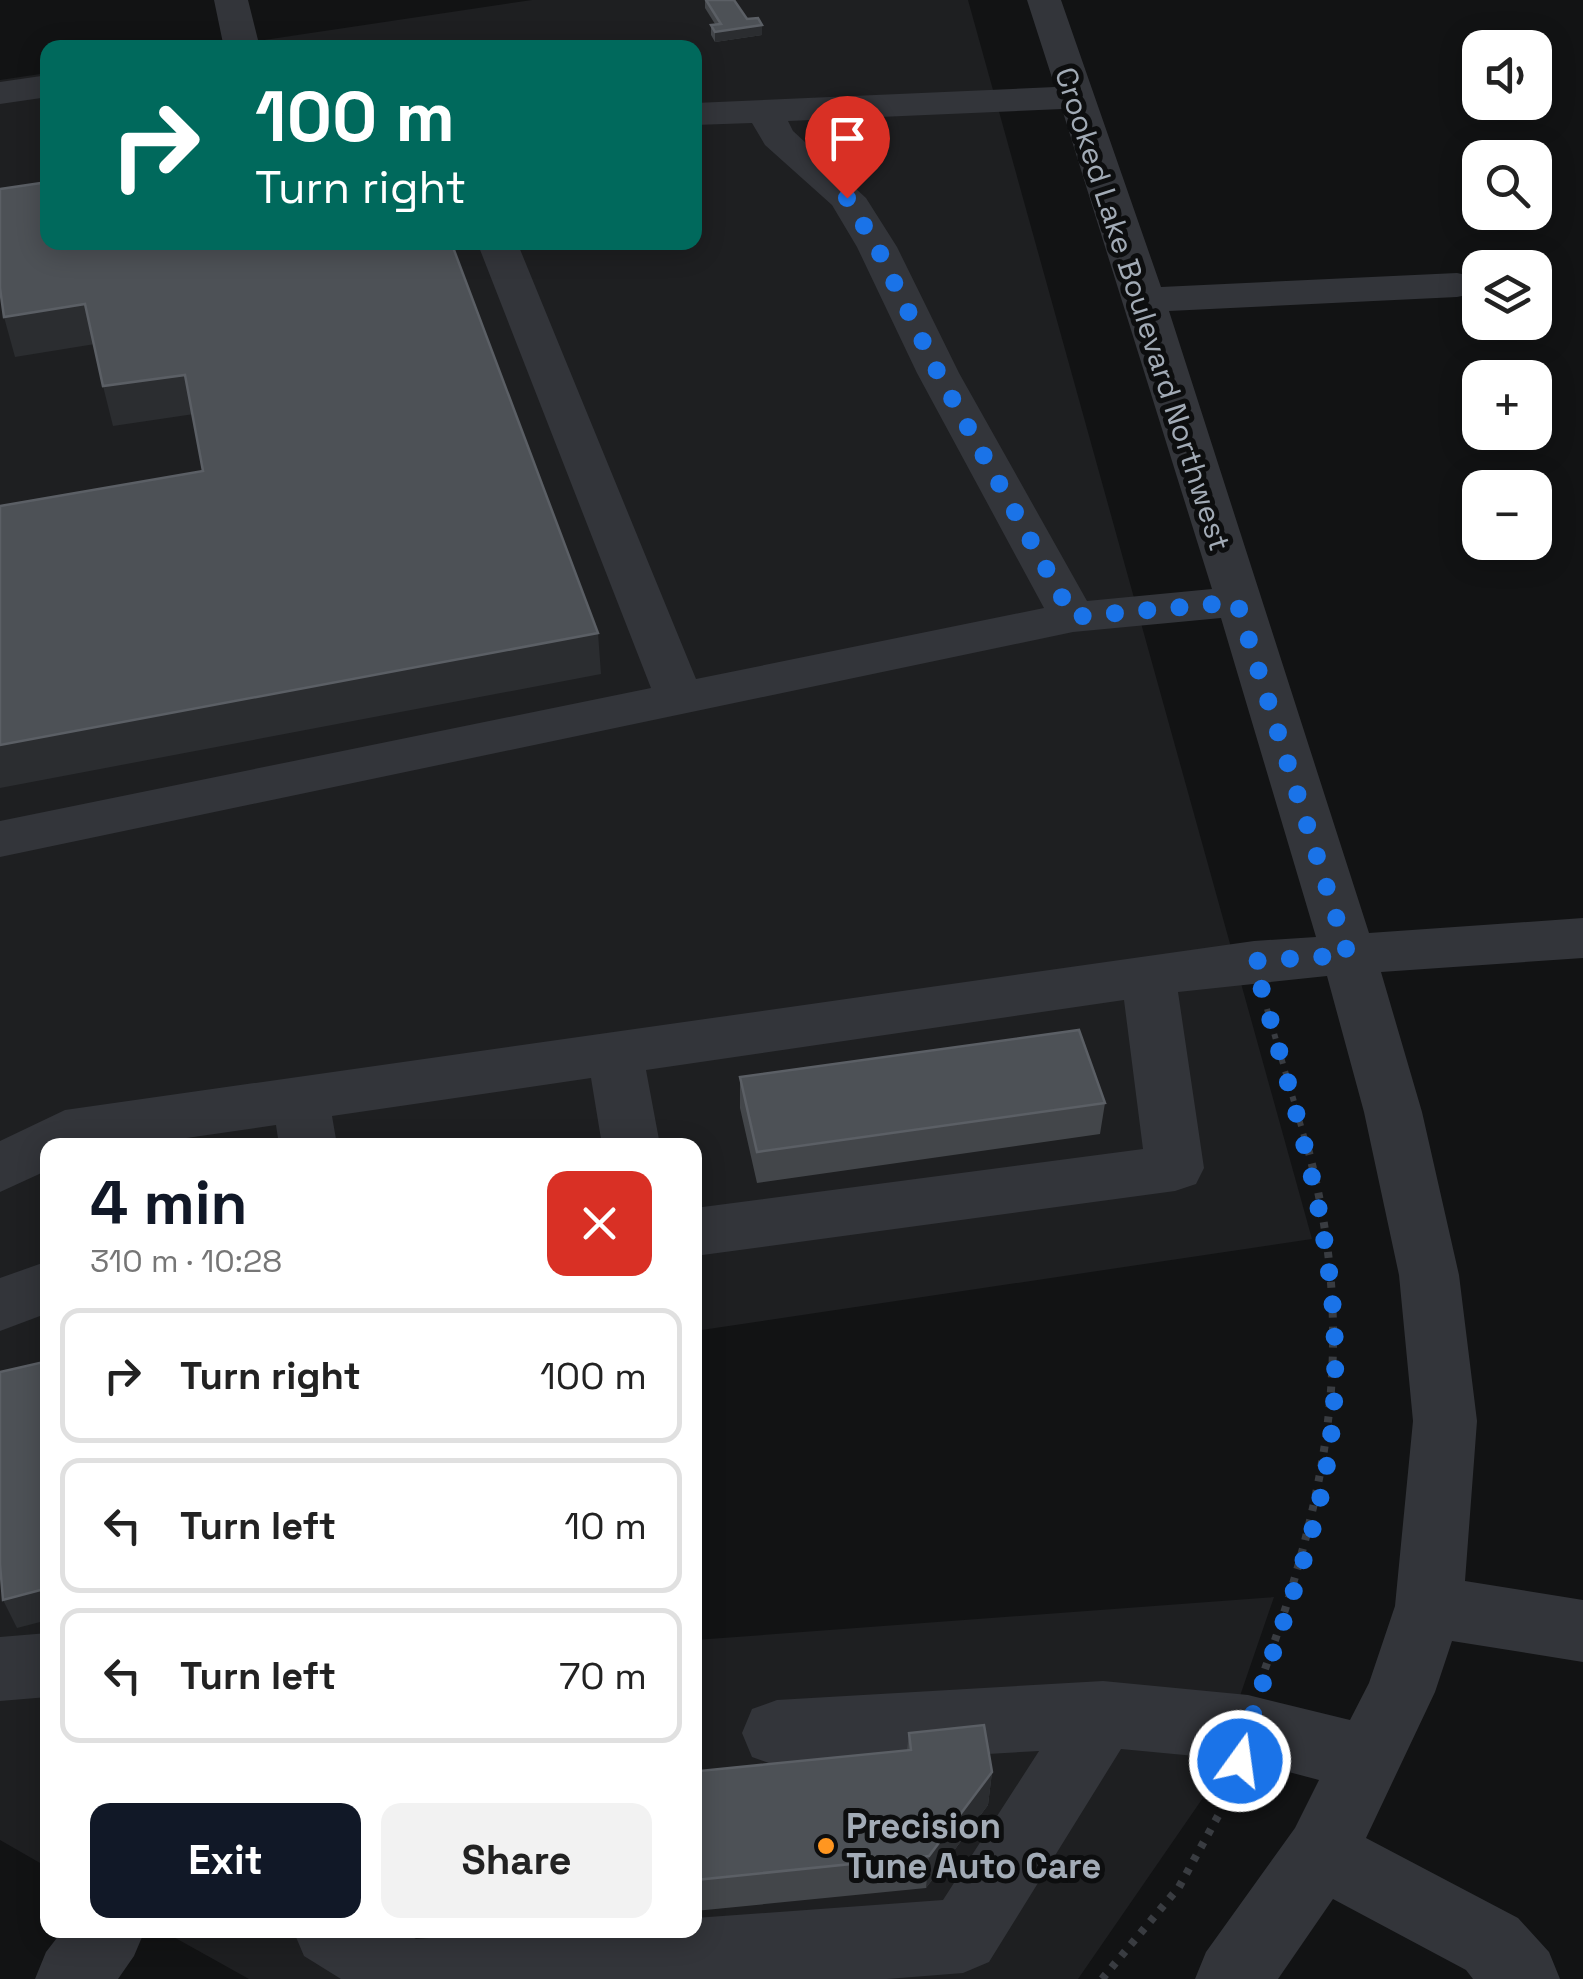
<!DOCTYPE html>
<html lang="en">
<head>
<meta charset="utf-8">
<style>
	:root { --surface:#fff; --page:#f2f2f2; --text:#222; --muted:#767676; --line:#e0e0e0; --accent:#111827 }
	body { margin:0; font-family:"Space Grotesk",sans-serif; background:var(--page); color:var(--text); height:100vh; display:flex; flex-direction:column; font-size:38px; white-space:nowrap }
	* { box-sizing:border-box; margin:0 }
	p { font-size:32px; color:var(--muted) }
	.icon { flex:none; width:55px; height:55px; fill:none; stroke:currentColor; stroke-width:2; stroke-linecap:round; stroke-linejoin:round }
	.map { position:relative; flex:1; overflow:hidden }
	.drawer { position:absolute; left:40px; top:1138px; width:662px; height:800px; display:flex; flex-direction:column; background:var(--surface); border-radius:20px; box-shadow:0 5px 25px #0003 }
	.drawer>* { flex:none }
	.guide { position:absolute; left:40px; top:40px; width:662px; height:210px; border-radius:20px; box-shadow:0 5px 25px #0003; background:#00695c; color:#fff; overflow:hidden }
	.controls { position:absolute; left:1462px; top:30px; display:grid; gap:20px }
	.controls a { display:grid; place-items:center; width:90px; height:90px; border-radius:20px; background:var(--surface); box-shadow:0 5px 25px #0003; font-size:50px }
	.pin { position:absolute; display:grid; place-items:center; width:85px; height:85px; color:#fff; margin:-102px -42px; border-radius:50% 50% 50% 0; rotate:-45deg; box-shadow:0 0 10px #0007 }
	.pin .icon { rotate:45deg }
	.me { position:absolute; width:110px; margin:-55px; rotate:14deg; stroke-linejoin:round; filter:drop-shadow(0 0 8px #0008) }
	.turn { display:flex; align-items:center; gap:35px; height:210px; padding:0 50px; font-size:45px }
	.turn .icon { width:130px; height:130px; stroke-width:2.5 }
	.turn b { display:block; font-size:70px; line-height:85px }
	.round { display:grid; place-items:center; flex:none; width:105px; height:105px; border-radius:20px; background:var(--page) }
	.head { display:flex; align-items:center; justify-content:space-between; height:170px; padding:0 50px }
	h1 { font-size:60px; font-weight:600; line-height:75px; color:var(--accent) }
	.primary-button { display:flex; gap:20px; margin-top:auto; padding:20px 50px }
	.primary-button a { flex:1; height:115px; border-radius:20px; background:var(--accent); color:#fff; font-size:40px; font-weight:600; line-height:115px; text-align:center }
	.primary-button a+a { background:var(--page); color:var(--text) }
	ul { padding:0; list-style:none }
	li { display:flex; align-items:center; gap:30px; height:135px; margin:0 20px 15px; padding:0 30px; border:5px solid var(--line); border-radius:20px }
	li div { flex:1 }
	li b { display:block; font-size:38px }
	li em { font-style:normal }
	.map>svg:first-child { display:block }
</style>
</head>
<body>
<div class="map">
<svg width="1583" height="1979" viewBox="0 0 1583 1979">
	<rect width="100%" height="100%" fill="#121314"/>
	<!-- built -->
	<path fill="#1e1f21" d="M532,0h436l344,1239 -617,92v-186h-647l-1,722 -47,-27v-1760l47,-7 1,169h647v-194l-478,-1z
		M1274,1597l-67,195 -129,187h-829l-88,-49h534v-290z"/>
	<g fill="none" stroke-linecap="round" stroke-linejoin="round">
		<!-- path-far1 -->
		<path stroke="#393c41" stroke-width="6" stroke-dasharray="5 8" stroke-linecap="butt" d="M1267,1009l39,134"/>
		<!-- path -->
		<path stroke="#393c41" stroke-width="8" stroke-dasharray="6 9" stroke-linecap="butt" d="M1265,1669c65,-183 93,-336 41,-528
			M1102,1979l77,-92 55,-100"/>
		<!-- minor -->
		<path fill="#33353a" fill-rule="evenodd" d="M214,0h34l12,48h-36z
			M1027,0h34l100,287 296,-14 14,3 6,9 -6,9 -14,3 -288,14 200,622 214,-15v40l-202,14 41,140 37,163 18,146 -12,160 118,19v62l-131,-21 -17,51 -69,146 152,80 31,34 11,27h-87l-7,-9 -133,-71 -55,80h-83l11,-27 89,-124 24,-48 -71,-19 -127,-12 -132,213 -26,11 -76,6h-546l-37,-23 -11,-26h108l15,9 120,-9h159v-12l248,-18 96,-149 -262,15 -25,-9 -10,-24 10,-24 25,-9 326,-19 145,14 102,25 19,-37 26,-77 18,-185 -14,-146 -35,-163 -37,-136 -149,16 26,176 -8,16 -21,7 -480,65v-48l448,-59 -19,-149 -478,70 14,75h-58l-11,-67 -259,38 5,29h-58l-3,-20 -138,20h-90v25l-48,22v-51l65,-31 1189,-169 62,-4 -95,-319 -148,14 -1073,225v-36l651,-133 -174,-446h40l179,437 348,-71 -127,-235 -60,-126 -25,-42 -67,-60 -13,-22 -57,2v-22l360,-16zM1062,109l150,480 -125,12 -128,-228 -62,-126 -31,-49 -73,-67 -5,-10z
			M48,75v22l-48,7v-22z
			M48,1261v52l-48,18v-53z
			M48,1633v64l-48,4v-64z
			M63,1930h82l-11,26 -16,23h-83l11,-27z"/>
	</g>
	<!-- wall -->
	<path fill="#43464a" d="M705,0h29l13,19 15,16 -47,7 -4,-7v-10l4,-1 -10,-16z
		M740,1077l365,26 -5,31 -343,49 -17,-75z
		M695,1716l5,55 207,-21 2,-17 83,39 -4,33 -62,83 -231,23z
		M444,1930h69l-67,7z"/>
	<!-- shaded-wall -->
	<path fill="#2b2d30" d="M762,25v10l-47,7v-10z
		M85,304l10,40 -80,13 -11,-40z
		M185,375l9,39 -81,12 -10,-40z
		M598,633l3,41 -601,114v-43z
		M48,1588v32l-31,8 -14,-28z
		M992,1772l-4,33 -62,83 3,-32z"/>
	<!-- building -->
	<path fill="#4d5156" stroke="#5b5f65" stroke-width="2.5" d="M706,0h28l13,19 11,-1 4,7 -47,7 -4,-7 10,-1z
		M48,182v60h403l147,391 -598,112v-239l203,-35 -18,-96 -82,11 -18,-82 -81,13 -4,-29v-99z
		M1079,1030l26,73 -348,49 -17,-75z
		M48,1361v227l-45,12 -3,-36v-192z
		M695,1716l5,55 211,-21 -2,-17 75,-8 8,47 -63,84 -234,24z"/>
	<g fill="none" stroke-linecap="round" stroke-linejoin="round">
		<!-- route -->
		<path stroke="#1a73e8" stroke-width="18" stroke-dasharray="0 32.4" d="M847,198l30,49 61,126 135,244 164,-15 111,353 -94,6c47,173 105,333 71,515 -19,98 -61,189 -85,285"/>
	</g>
	<!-- markers -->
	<circle fill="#ff9620" stroke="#0d0e0f" stroke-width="4" cx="826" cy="1846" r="10"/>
	<g text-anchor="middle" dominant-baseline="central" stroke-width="10" stroke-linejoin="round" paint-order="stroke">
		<!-- street labels -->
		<g font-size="30" fill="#a2abb6" stroke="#0d0e0f">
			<text transform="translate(1143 309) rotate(72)">Crooked Lake Boulevard Northwest</text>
		</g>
		<!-- near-poi labels -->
		<g font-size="35" font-weight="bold" fill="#a2abb6" stroke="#0d0e0f" text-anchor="start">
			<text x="846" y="1826">Precision<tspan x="846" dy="40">Tune Auto Care</tspan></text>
		</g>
	</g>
</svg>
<div class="controls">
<a><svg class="icon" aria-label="sound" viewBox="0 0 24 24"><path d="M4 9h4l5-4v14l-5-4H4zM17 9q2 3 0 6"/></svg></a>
<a><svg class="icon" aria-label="search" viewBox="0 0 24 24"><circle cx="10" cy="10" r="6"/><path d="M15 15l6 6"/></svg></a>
<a><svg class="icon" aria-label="layers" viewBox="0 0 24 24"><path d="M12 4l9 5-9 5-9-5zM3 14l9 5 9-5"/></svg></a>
<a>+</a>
<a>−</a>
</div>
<div class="pin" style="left:847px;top:198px;background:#d93025"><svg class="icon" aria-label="arrive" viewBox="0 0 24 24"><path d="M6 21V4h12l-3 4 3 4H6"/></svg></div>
<svg class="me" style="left:1240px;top:1761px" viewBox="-20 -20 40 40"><circle r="17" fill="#1a73e8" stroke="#fff" stroke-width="3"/><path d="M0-11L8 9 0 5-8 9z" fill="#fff"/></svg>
<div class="guide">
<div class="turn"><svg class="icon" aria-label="right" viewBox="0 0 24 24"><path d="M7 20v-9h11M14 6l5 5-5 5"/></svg><div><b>100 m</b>Turn right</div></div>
</div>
<section class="drawer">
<div class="head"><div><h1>4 min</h1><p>310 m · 10:28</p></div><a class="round" style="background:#d93025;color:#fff"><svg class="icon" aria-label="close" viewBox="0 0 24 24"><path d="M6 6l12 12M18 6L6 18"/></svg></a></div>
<ul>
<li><svg class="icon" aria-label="right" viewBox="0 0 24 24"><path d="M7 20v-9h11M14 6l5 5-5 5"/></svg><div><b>Turn right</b></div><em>100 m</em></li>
<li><svg class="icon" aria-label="left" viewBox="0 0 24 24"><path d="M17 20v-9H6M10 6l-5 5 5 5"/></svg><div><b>Turn left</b></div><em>10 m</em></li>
<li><svg class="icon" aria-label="left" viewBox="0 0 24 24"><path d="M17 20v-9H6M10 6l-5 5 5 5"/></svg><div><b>Turn left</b></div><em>70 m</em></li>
</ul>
<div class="primary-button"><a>Exit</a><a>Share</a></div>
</section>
</div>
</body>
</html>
